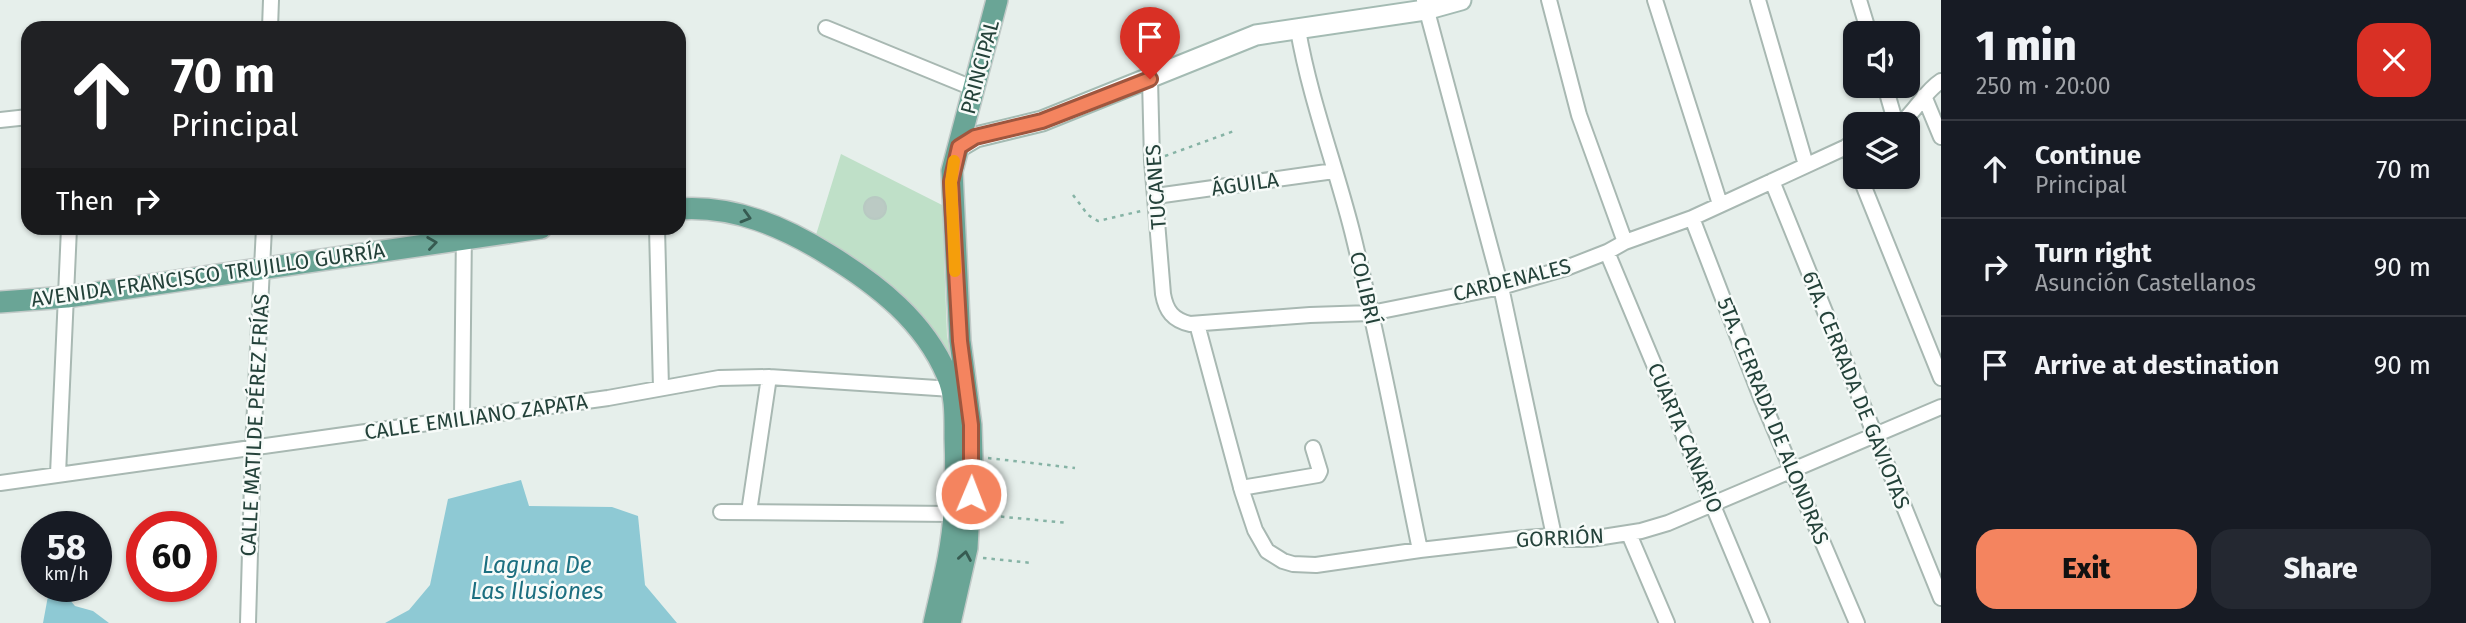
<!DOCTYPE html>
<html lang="en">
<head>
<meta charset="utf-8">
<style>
	:root { --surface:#171b24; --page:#242831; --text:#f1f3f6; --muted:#9ea1a6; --line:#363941; --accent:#f4845f }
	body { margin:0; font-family:"Fira Sans",sans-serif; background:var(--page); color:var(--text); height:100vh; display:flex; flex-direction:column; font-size:26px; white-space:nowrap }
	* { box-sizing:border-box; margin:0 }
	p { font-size:23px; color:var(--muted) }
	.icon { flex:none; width:38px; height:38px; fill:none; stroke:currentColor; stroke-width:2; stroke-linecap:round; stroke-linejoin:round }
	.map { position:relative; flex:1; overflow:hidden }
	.drawer { display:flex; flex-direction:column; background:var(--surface); width:525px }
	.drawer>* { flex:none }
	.hud { position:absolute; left:21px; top:21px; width:665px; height:214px; border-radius:21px; box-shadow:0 2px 5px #0004; background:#202124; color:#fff; overflow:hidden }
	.fabs { position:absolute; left:1843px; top:21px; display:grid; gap:14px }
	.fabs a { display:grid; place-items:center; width:77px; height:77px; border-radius:14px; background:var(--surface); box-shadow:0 2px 5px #0004; font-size:35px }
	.speed { position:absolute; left:21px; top:511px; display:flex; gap:14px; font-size:35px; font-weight:700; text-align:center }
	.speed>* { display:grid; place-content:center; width:91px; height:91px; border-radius:50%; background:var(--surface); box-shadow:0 2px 5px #0004; line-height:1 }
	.speed small { font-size:18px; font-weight:400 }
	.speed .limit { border:10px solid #d22; background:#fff; color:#111 }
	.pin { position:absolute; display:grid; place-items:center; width:60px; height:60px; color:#fff; margin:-72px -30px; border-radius:50% 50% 50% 0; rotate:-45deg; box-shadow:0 0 7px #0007 }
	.pin .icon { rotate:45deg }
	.me { position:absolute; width:77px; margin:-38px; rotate:1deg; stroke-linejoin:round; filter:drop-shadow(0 0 5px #0008) }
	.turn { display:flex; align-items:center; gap:24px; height:147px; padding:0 35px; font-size:32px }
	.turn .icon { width:91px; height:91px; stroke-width:2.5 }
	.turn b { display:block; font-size:49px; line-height:60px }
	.then { display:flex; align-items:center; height:66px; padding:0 35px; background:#0003; gap:14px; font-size:26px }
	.round { display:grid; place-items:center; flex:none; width:74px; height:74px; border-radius:21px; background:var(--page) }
	.headline { display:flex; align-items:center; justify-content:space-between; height:119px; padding:0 35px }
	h1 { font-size:42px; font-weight:800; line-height:52px }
	.primary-button { display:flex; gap:14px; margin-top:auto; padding:14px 35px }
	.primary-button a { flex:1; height:80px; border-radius:21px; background:var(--accent); color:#111; font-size:28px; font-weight:800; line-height:80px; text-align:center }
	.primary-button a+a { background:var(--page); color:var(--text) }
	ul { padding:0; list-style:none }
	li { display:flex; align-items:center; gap:21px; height:98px; padding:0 35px; border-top:2px solid var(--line) }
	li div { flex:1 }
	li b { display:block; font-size:26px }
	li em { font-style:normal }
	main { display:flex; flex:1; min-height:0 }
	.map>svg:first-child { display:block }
</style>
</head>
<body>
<main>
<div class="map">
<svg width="1941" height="623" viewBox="0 0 1941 623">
	<rect width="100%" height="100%" fill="#e6efeb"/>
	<!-- green -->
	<path fill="#bfe0c8" d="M841,154l107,54v27l-4,20 3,81 7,33 -139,-131z"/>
	<!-- water -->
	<path fill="#8ec9d4" d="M521,480l8,26 83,1 26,9 7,69 32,38h-292l24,-13 21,-25 18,-86z
		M48,596l21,3 6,7 18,5 16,12h-66z"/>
	<!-- building -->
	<path fill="#bbcac4" stroke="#b8c9c2" stroke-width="2" d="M864 208a11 11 0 1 1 22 0a11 11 0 1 1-22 0Z"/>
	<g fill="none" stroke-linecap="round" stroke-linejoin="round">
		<defs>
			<path id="street" d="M1424,0l77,287 53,249
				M1549,0l30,115 46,127
				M1655,0l65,204
				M1758,0l48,165
				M1859,0l10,33
				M270,28l1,-28
				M826,28l149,61
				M1298,30c12,69 37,134 54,201 26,105 46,212 68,319
				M1150,79l2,82 11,133c3,17 10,26 27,30l120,-9 61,-2 130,-26 65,-19 41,-16 18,-10 67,-24 163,-75
				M1885,86l11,38
				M1924,96l17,41
				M0,120l28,-3
				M1900,124c16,-13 24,-32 41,-43
				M1847,146l8,19
				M1860,177l81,201
				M1772,181l169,417
				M1156,196l178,-25
				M1692,218l70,182 95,223
				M657,228l4,160
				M1607,252l155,371
				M1197,324l45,167 13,39 12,21 16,10 10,3 23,1 104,-15 105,-12 29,-2 10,3h26l51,-8 27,-8 273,-116
				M462,418l2,-190
				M58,474l11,-246
				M0,483l608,-85 111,-20 50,-1 183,12
				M1241,488l77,-13 2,-4 -7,-23
				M721,512l233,2
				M749,512l20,-135
				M1629,534l38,89
				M248,623l5,-176 11,-219"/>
			<path id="secondary" d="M959,147l17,-10 66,-16 214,-86 169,-25 36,-10"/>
			<path id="primary" d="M679,209c55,-4 105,18 150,46 49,30 95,66 118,120 9,20 8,42 8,63 1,25 1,50 -1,75 -2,37 -12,74 -20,110
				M0,302l67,-5 474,-69
				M950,623l17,-75 5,-92 -1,-31 -11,-84 -8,-170 45,-171"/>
		</defs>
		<!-- street casing -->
		<use href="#street" stroke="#a8b8b2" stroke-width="18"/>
		<!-- secondary casing -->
		<use href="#secondary" stroke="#a4bbb3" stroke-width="23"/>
		<!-- primary casing -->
		<use href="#primary" stroke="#c2cac8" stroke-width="24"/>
		<!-- path -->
		<path stroke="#86b3a5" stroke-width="2.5" stroke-dasharray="3.5 5" stroke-linecap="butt" d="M1165,156l69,-25
			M1073,195l15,20 10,6 43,-10
			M988,458l87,10
			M984,515l84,8
			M983,558l49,5"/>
		<!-- street -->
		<use href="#street" stroke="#fff" stroke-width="14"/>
		<!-- secondary -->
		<use href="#secondary" stroke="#fff" stroke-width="19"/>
		<!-- primary -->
		<use href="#primary" stroke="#6aa596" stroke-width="21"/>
	</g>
	<!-- one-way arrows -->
	<defs><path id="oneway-chevron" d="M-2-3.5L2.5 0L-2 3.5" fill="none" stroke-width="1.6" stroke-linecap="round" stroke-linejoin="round" transform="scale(1.75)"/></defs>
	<g stroke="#365b51">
		<use href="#oneway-chevron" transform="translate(746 217) rotate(16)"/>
		<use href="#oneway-chevron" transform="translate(432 243) rotate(-8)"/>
		<use href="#oneway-chevron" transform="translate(965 556) rotate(-80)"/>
	</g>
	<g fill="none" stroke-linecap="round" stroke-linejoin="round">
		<defs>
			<path id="route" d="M971,494v-69l-11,-84 -9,-159 8,-35 16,-10 67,-16 108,-42"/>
		</defs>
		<!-- route casing -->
		<use href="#route" stroke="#9f563e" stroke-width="18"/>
		<!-- route -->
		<use href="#route" stroke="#f4845f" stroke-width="12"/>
		<!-- slow -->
		<path stroke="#f59e0b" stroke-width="12" d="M954,161l-3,21 4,89"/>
	</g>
	<g text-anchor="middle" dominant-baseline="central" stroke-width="5" stroke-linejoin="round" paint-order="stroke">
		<!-- street labels -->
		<g font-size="21" fill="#24423a" stroke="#f7fbf9">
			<text transform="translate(980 67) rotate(-75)">PRINCIPAL</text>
			<text transform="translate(1245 184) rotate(-8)">ÁGUILA</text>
			<text transform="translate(1156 187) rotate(-94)">TUCANES</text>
			<text transform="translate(208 275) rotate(-8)">AVENIDA FRANCISCO TRUJILLO GURRÍA</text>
			<text transform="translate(1512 280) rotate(-14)">CARDENALES</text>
			<text transform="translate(1365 288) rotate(77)">COLIBRÍ</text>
			<text transform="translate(1856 390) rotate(68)">6TA. CERRADA DE GAVIOTAS</text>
			<text transform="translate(476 417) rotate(-8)">CALLE EMILIANO ZAPATA</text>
			<text transform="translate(1773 421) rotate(68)">5TA. CERRADA DE ALONDRAS</text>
			<text transform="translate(255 425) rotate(-87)">CALLE MATILDE PÉREZ FRÍAS</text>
			<text transform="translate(1685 438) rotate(67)">CUARTA CANARIO</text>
			<text transform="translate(1560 538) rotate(-3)">GORRIÓN</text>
		</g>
		<!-- water labels -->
		<g font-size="23" font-style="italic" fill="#1c6f80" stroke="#f7fbf9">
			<text x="537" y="565">Laguna De<tspan x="537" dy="26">Las Ilusiones</tspan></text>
		</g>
	</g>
</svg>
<div class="fabs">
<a><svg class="icon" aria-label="sound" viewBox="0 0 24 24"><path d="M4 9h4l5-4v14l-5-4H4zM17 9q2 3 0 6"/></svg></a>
<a><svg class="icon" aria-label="layers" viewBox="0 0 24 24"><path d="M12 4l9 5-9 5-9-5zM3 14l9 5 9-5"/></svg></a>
</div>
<div class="speed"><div>58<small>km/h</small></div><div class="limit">60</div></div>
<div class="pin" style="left:1150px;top:79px;background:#d93025"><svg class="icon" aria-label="arrive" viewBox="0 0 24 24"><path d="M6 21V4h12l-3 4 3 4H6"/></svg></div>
<svg class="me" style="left:971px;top:494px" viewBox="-20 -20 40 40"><circle r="17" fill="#f4845f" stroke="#fff" stroke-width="3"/><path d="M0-11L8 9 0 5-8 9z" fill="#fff"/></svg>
<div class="hud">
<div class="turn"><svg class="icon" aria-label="ahead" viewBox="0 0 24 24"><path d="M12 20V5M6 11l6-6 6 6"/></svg><div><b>70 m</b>Principal</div></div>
<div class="then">Then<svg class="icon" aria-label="right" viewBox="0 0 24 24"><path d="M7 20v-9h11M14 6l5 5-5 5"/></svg></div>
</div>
</div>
<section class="drawer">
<div class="headline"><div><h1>1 min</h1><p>250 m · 20:00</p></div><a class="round" style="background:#d93025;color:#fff"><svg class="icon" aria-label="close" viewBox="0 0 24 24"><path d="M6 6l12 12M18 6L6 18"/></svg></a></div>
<ul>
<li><svg class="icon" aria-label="ahead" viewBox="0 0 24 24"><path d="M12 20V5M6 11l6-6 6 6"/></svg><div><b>Continue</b><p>Principal</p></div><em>70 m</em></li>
<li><svg class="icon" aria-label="right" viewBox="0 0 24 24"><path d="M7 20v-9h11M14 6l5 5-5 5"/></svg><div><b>Turn right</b><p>Asunción Castellanos</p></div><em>90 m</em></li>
<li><svg class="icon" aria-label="arrive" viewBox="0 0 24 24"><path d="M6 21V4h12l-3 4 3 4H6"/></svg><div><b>Arrive at destination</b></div><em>90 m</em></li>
</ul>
<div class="primary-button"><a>Exit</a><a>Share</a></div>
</section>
</main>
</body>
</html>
